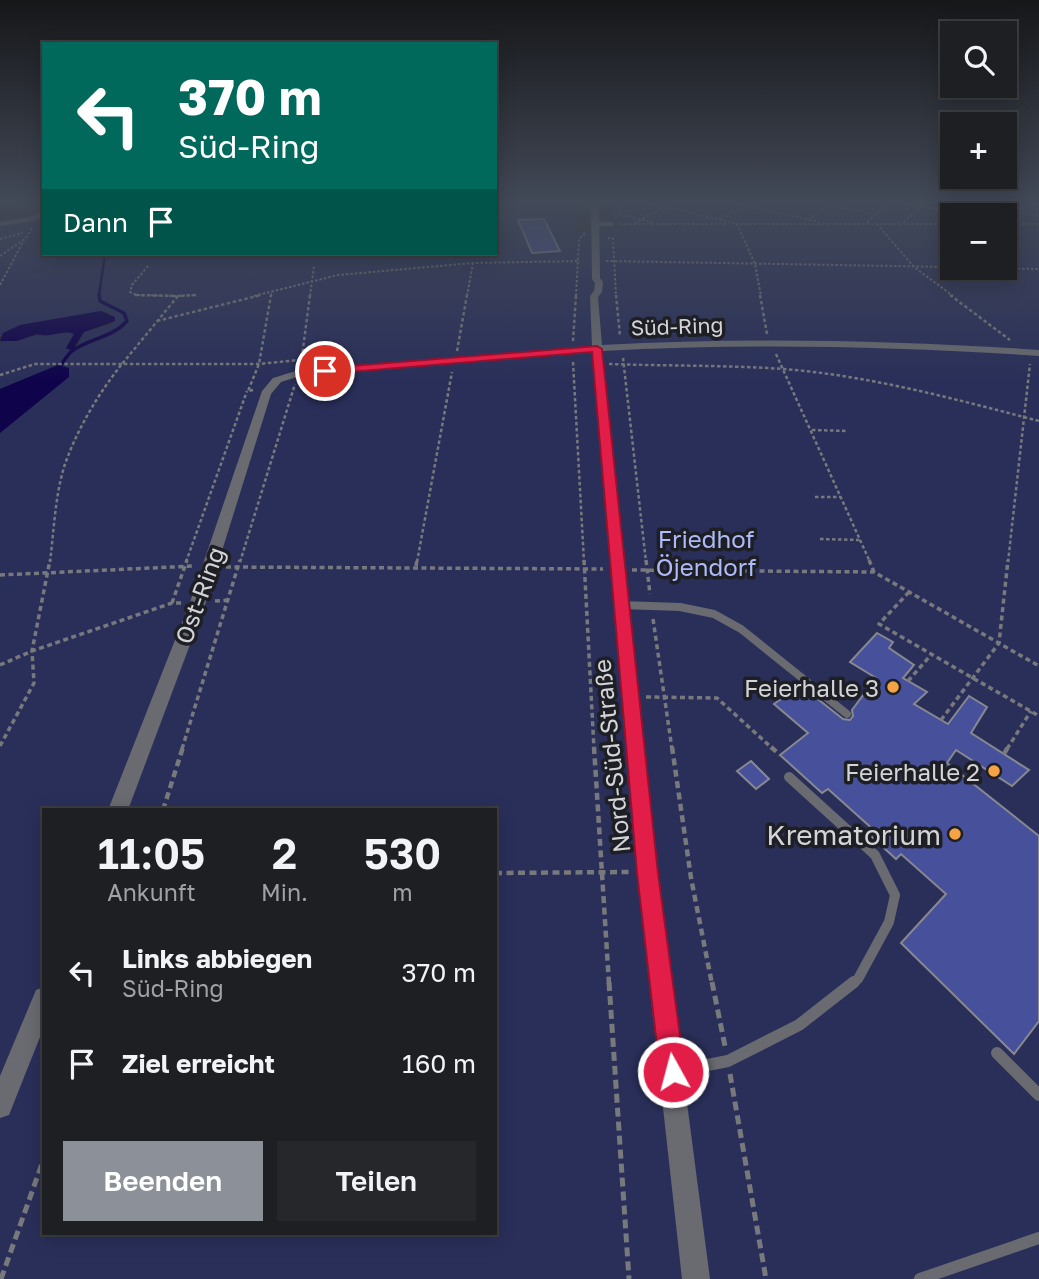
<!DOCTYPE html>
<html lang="de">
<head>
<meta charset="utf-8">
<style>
	:root { --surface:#1e1f22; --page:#26272a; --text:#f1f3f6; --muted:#a1a2a5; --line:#3c3d40; --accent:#8c9099 }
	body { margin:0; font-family:"Golos Text",sans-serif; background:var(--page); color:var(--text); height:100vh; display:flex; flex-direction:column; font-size:26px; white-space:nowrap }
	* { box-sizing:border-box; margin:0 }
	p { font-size:23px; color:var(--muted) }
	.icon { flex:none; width:38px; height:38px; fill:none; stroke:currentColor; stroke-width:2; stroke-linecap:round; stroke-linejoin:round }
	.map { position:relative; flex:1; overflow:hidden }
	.sheet { position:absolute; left:42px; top:808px; width:455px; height:427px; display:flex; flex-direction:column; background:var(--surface); border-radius:0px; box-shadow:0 4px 18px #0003,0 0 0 2px var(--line) }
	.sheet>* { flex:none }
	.banner { position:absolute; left:42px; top:42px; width:455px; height:214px; border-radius:0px; box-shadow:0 4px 18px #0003,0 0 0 2px var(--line); background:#00695c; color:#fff; overflow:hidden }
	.controls { position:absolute; left:940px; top:21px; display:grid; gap:14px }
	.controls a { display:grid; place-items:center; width:77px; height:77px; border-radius:0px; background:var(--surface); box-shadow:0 4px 18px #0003,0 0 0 2px var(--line); font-size:35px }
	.pin { position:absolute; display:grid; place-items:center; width:60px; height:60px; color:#fff; margin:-30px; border:4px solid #fff; border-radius:50%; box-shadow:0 2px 7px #0007 }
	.me { position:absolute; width:77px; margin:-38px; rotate:353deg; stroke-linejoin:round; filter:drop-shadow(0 0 5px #0008) }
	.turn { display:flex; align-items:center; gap:24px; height:147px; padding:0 21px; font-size:32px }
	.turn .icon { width:91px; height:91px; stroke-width:2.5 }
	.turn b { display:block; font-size:49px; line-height:60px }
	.then { display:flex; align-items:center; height:66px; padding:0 21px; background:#0003; gap:14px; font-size:26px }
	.eta { display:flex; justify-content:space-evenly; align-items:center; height:119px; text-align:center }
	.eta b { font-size:42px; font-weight:600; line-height:49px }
	.action { display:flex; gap:14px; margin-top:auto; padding:14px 21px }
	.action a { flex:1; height:80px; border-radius:0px; background:var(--accent); color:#fff; font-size:28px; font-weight:600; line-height:80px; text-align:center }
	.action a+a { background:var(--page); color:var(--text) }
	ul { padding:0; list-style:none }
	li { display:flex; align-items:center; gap:21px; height:91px; padding:0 21px }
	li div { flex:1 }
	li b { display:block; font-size:26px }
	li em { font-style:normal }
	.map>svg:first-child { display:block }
</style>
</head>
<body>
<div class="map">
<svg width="1039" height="1279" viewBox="0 0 1039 1279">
	<rect width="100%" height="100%" fill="#28292d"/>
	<!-- green -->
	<path fill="#2a2f5a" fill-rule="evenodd" d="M495,202h85l-4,29 34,1 4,-30h425v1077h-1039v-846l68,-56 1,-8 -11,-4 -58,24v-48l66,-10 8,3 -8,14 10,-1 8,-15 27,-8 -3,-12 -7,-1 -81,14 -20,12v-111l44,-7 -4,12h4v23h451zM952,215h52v53h-52zM44,810h451v424h-451z"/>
	<!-- water -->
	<path fill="#0f034c" d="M101,311l14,6v4l-31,11 -12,19 -6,-3 8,-14c-12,-5 -25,5 -37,0l-20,7h-17l3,-8 17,-8z
		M58,365l11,3v9l-69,56v-44z"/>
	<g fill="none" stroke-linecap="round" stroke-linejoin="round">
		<!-- stream-far1 -->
		<path stroke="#0f034c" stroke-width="2.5" d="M99,296l6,-42"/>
		<!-- stream -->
		<path stroke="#0f034c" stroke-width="3.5" d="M58,369c4,-5 9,-14 14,-18 18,-13 40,-13 55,-30l-3,-8 -24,-12 -1,-6"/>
	</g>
	<!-- building -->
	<path fill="#47509b" stroke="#88898e" stroke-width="2" d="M544,219l16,32 -28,2 -14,-33z
		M877,633l16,9 -4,6 25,17 -11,13 24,14 -13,12 34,20 21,-28 18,11 -16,26 58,37 -17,16 -56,-36 -9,13 92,73v185l-25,33 -113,-111 45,-49 -45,-40 -5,5 -25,-23 5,-4 -48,-43 -6,4 -42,-38 28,-22 -34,-29 26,-19 43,34 7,1 3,-4 -1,-6 24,-32 -26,-16z
		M751,761l18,18 -13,10 -19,-18z"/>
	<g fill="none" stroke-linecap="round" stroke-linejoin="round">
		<!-- path-far4 -->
		<path stroke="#78797c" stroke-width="2" stroke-dasharray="2.5 2" stroke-linecap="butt" d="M619,202l1,13
			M645,202l92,22 18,40 6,32
			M730,202l89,20
			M816,202l60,13
			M901,202l65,13
			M941,202l12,10
			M969,202l70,14
			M1035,202l4,3
			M620,214l34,9
			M1001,215l10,-13
			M721,219l25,-17
			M808,220l24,-18
			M867,222l23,-20
			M904,222l22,-20
			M635,223l37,-21
			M942,223l11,-11
			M620,224h108
			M736,224h216
			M877,224l37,43 39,29
			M1004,224h35
			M608,238h5l3,58
			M0,239l23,-6
			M0,256l26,-18 6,-10
			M606,261l346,6
			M148,266l-16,19 -2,7 6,3 42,1
			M977,268l62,1
			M0,285l24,-45
			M178,296l18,-1
			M254,296l84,-21 135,-12 107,-2
			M271,296l1,-5
			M310,296l4,-30
			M467,296l6,-33
			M576,296l3,-57 6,-6"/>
		<!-- path-far3 -->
		<path stroke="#78797c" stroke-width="2.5" stroke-dasharray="3.5 2.5" stroke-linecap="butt" d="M135,295l43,1
			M196,295l-18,1 -56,68h137l39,-4
			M616,295l4,41
			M760,295l7,39
			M950,295l60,45
			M157,321l104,-26
			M573,341l3,-46
			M457,351l10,-56
			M776,354l94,208
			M623,358l23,204
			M573,362l11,200
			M301,364l9,-69
			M609,364c58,2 117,1 175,5 87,7 171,30 255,52
			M0,375l35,-11h87
			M253,390l-5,1 11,-27 12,-69
			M812,430l36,1
			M815,497h26
			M820,539l40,1
			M50,562c4,-32 5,-67 15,-98 13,-36 33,-70 57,-100
			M186,562l61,-171
			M240,562l55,-178
			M417,562l35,-190
			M1008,562l22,-198"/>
		<!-- path-far2 -->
		<path stroke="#78797c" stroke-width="3.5" stroke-dasharray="5 3.5" stroke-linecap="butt" d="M584,560l10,189
			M646,560l4,34
			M869,560l5,12
			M416,566l1,-6
			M226,567l377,2
			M632,570l242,2 165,94
			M0,575l194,-9
			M909,592l-30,32 160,92
			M215,601l15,-1
			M172,603l15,-43
			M653,619l19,130
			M0,665l32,-14 140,-48h11
			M908,681l23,-26
			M646,697l71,1 56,51
			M941,720l58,-77 9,-83
			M0,746l34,-63 -2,-32 18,-91
			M182,749l58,-189
			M1007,749l24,-38"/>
		<!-- path-far1 -->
		<path stroke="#78797c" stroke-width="4.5" stroke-dasharray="7 4.5" stroke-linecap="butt" d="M594,747l15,237
			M672,747l19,131 21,106
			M771,747l9,8
			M1004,754l4,-7
			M163,810l20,-63
			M495,873l135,-1"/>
		<!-- path -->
		<path stroke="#78797c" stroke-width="5" stroke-dasharray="9 5" stroke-linecap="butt" d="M609,982l20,297
			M712,982l13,64
			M730,1074l36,205
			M1,1279l43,-121"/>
		<!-- service-far3 -->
		<path stroke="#696b70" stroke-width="4.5" d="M595,224h16"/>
		<!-- service-far2 -->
		<path stroke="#696b70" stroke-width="8" d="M621,605l59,2 34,7 27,15 106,85"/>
		<!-- service-far1 -->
		<path stroke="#696b70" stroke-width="10" d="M789,777l86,78 20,40 -6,27 -31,57 -6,5"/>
		<!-- service -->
		<path stroke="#696b70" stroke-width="12" d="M997,1053l42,42
			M672,1072l56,-11 71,-36 55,-43
			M920,1279l119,-41"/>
		<!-- minor -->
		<path fill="#696b70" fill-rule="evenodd" d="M591,202h8l1,76 3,4 -1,10 -4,5 4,48c146,-8 291,-5 437,5v6c-146,-10 -291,-13 -437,-5l55,522 53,406h-28l-45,-406 -45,-521 -292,24 -19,6 -10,12 -65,208 -78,208h-20l82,-208 72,-211 11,-13 26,-8 293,-24 -2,-50 4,-5 1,-8 -3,-4z
			M44,210v5l-10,6 -34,5v-4l29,-5z
			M44,987v40l-35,88 -9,3v-42l36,-86z"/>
	</g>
	<!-- sky -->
	<linearGradient id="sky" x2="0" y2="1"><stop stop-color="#161719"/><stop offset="0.53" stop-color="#424957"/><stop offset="1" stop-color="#424957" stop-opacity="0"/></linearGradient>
	<rect width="1039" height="381" fill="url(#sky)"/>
	<!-- route -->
	<path fill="#e11d48" stroke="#92132f" stroke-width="2" d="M597,346l5,3 56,524 27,199 -4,9 -8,3 -9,-3 -4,-9 -23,-199 -45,-521 -267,22 -5,-3 5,-3z"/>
	<!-- markers -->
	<g fill="#f5a345" stroke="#1e1f24" stroke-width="2.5">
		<circle cx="893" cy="687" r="7"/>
		<circle cx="994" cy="771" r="7"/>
		<circle cx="955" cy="834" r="7"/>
	</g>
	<g text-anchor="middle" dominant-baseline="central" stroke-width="7" stroke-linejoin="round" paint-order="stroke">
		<!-- far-street labels -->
		<g font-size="21" fill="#d3d4d7" stroke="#1e1f24">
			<text transform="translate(677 326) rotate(-2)">Süd-Ring</text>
		</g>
		<!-- park labels -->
		<g font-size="24" fill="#aebaf9" stroke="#1e1f24">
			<text x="706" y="538">Friedhof<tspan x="706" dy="28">Öjendorf</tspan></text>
		</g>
		<!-- street labels -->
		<g font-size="24" fill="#d3d4d7" stroke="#1e1f24">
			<text transform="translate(199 595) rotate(-70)">Ost-Ring</text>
			<text transform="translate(611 756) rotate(-96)">Nord-Süd-Straße</text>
		</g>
		<!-- poi labels -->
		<g font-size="24" fill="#d3d4d7" stroke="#1e1f24" text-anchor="end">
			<text x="879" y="687">Feierhalle 3</text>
			<text x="980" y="771">Feierhalle 2</text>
		</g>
		<!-- near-poi labels -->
		<g font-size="28" fill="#d3d4d7" stroke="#1e1f24" text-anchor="end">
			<text x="941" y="834">Krematorium</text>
		</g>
	</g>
</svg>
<div class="controls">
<a><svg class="icon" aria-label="search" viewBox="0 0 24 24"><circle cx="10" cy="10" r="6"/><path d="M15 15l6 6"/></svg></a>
<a>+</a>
<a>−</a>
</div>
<div class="pin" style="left:325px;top:371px;background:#d93025"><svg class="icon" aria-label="arrive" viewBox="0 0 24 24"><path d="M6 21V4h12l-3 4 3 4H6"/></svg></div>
<svg class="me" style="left:673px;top:1072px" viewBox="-20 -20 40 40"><circle r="17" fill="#e11d48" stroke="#fff" stroke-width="3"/><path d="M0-11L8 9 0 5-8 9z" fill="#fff"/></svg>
<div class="banner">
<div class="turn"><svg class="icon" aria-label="left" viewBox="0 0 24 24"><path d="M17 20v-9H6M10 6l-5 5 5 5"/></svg><div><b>370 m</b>Süd-Ring</div></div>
<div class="then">Dann<svg class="icon" aria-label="arrive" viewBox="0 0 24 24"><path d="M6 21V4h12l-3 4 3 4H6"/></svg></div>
</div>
<section class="sheet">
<div class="eta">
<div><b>11:05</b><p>Ankunft</p></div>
<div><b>2</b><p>Min.</p></div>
<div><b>530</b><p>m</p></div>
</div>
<ul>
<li><svg class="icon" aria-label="left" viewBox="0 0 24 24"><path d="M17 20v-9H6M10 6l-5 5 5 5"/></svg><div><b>Links abbiegen</b><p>Süd-Ring</p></div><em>370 m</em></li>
<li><svg class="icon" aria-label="arrive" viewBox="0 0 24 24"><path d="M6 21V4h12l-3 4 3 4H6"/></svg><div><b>Ziel erreicht</b></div><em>160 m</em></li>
</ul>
<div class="action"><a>Beenden</a><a>Teilen</a></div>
</section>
</div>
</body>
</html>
